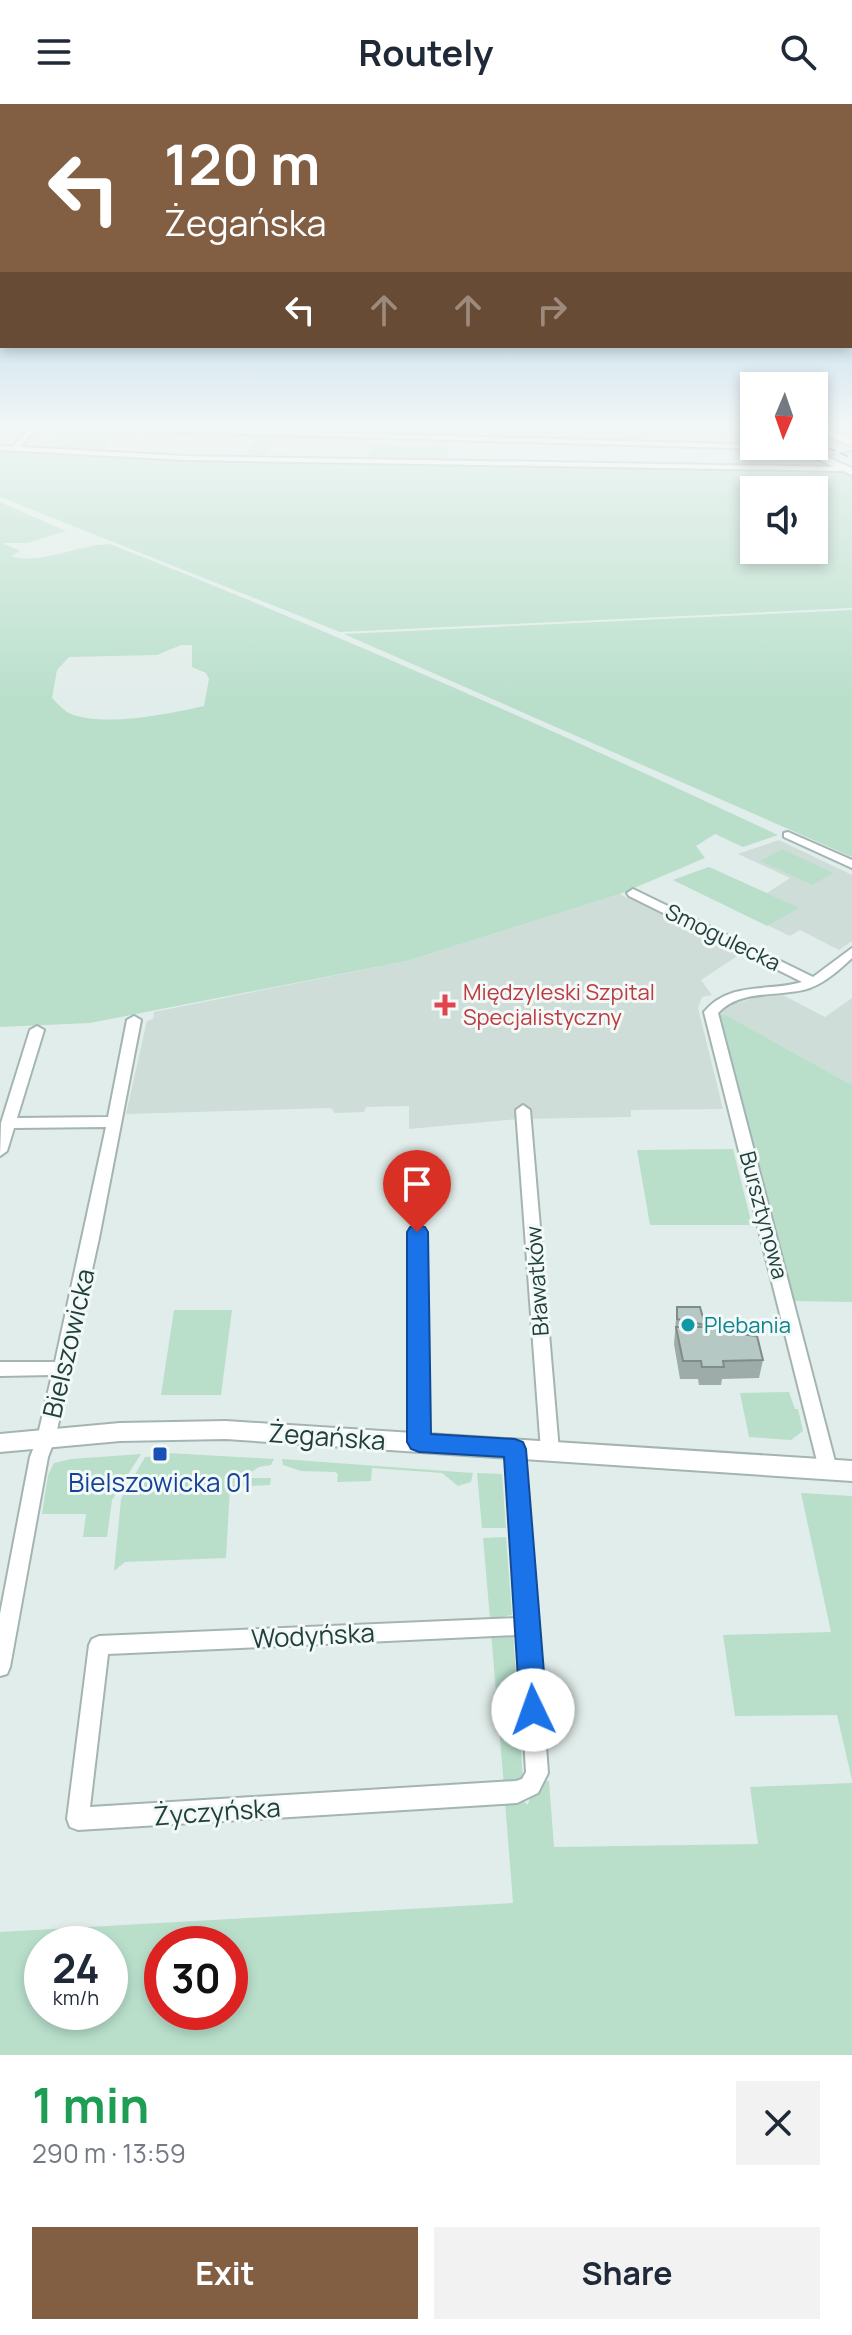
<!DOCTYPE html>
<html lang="en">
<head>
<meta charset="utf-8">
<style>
	:root { --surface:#fff; --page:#f2f2f3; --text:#1f2937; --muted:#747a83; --accent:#825e43 }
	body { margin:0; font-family:Manrope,sans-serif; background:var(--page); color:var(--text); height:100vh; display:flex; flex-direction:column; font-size:30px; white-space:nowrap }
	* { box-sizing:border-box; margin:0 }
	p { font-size:26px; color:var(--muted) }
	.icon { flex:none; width:44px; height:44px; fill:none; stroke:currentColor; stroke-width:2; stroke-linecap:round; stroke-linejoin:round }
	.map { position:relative; height:1951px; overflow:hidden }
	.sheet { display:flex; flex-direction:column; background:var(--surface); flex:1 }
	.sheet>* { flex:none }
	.hud { position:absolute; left:0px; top:0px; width:852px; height:244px; box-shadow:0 4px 12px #0003; background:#825e43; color:#fff; overflow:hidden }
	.needle { width:52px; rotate:182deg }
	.fabs { position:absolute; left:740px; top:268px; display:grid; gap:16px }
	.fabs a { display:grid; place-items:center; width:88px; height:88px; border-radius:0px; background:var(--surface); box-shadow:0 4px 12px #0003; font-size:40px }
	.speed { position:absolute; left:24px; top:1822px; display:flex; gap:16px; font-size:40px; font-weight:700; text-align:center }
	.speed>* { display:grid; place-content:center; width:104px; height:104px; border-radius:50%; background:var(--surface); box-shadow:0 4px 12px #0003; line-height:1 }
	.speed small { font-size:20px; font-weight:400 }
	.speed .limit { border:12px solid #d22; background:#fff; color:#111 }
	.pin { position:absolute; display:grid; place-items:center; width:68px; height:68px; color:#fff; margin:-82px -34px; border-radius:50% 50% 50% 0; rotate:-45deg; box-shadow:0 0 8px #0007 }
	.pin .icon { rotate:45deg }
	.me { position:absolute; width:88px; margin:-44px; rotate:357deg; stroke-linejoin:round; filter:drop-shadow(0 0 6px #0008) }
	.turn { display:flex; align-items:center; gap:28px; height:168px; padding:0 32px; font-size:36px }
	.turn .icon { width:104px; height:104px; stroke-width:2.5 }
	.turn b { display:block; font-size:56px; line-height:68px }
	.lanes { display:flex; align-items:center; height:76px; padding:0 32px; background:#0003; justify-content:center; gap:40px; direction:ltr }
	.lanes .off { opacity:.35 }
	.round { display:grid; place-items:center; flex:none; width:84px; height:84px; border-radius:0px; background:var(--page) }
	.summary { display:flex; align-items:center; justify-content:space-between; height:136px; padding:0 32px }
	h1 { font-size:48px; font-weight:700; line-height:60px; color:#1e9e55 }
	.button { display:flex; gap:16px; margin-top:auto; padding:16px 32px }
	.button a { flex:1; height:92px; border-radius:0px; background:var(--accent); color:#fff; font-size:32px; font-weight:700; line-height:92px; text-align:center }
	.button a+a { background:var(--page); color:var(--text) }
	header { display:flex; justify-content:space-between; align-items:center; height:104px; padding:0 32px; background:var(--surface); font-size:36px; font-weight:700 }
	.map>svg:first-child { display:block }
</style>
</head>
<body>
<header><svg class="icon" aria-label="menu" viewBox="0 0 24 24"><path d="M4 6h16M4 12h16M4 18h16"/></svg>Routely<svg class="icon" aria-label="search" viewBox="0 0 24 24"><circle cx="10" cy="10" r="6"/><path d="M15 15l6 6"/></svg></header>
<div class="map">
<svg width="852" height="1951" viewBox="0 0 852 1951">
	<rect width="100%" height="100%" fill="#e1edea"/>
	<!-- built -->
	<path fill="#cfddd9" d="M667,324h72l15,7v11l-7,1 -21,-12 -59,-2z
		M779,736l73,35v66l-13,9 -39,-20 -10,6 -117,-56 36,-13 58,26 23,-15 -52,-24z
		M620,790l7,4 22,5 96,48 -44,29 11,15 -10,2 -4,11 25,101 -92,1v7l-113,2 -109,10v-23l-43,1 -2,5 -29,1 -4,-5 -205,6 21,-93 6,-2 1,-7 253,-51z
		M781,890l44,23 27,-19v87l-126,-70h-8l5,-8 34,-10z"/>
	<!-- green -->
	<path fill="#b9dfcb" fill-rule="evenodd" d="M101,325l36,1 -5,6h-17l-14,17 -54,-3 14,-16 31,1z
		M224,329l54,2 -14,23h-20l9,-18 -34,-1z
		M372,340l78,3 -5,15 -46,-1v-3l-5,-1 -1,4 -27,-1z
		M0,344l120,7 717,16 15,6v131l-512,24 -340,-135zM754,386h60v60h-60z
		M0,398l66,29 -39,12h-25l18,8 -9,5c25,10 70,-12 99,-12 226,89 448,188 668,291l-35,12 -28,-13 -19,12 9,12 -85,36 -213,67 -317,62 -90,4zM181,541h11v22l14,6 3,6 -5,27c-35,8 -99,21 -133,8 -7,-3 -14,-11 -19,-16l5,-28 12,-13 88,-2z
		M852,506v247l-508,-223z
		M782,745l51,24 -20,12 -53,-24z
		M709,763l90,41 -32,18 -94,-46z
		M718,911h8l126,70v217l-60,-1z
		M733,1045l19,76h-102l-13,-75z
		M174,1206h58l-11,85h-60z
		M789,1288l6,17h3l5,22 -12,9 -42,-3 -9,-44z
		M168,1349l106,6 -3,6 -12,2 -11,7 1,4h22l-1,7 -40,2 -4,71 -101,4 -11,9 7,-72 24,-42 21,-1z
		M141,1350l-29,46 -5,37h-24l3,-23h-44l6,-39 6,-12 17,-4z
		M282,1355l191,14 -2,9 -13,4 -16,-13 -70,-5 -1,13 -34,1 1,-8 -3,-2 -34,-1 -18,-6z
		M477,1369l25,1 4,54h-24z
		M801,1389l51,3v284l-15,-65 -102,1 -12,-81 108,-3z
		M506,1433l6,78 -22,4 -7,-81z
		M513,1527l10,150 -19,5 -13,-153z
		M539,1677h10l5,66 204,-3 -8,-57 102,-4v272h-852v-123l513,-29 -8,-102 17,-3 5,7zM42,1840h68v68h-68zM162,1840h68v68h-68z"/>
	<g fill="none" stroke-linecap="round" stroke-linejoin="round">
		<!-- stream -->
		<path stroke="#86b8d5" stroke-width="2" d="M842,349l10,-2
			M831,351l3,-1"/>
		<defs>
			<path id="minor" d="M30,324h7l-17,19 166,9 659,11 4,2 -4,2 -659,-11 -186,-10v-4l12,1z
				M108,324h70l620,18 3,2 -4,2 -686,-20z
				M788,728l64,28v8l-68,-31v-4z
				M633,785l180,88 39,-29v10c-13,12 -26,24 -42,30 -30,10 -69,0 -92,25l119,456 -3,5 -6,2 -6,-2 -3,-5 -115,-457c25,-31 65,-20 98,-30l-173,-86 -2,-3z
				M134,912l7,4 -42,218 -44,201 -7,18 -38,210 -3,7 -7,2v-62l30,-157 7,-18 15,-64 -52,1v-14h55l51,-235 -92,1 -7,23 -7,5 1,-33 29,-93 7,-4 7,4 -27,88 91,-1 19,-97z
				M523,1001l7,5 29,341 -3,5 -6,2 -6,-2 -3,-5 -25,-341z
				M417,1122l6,2 2,4 3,210 -3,5 -6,2 -6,-2 -3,-5 -1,-210 2,-4z
				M515,1338l6,2 3,5 24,324 -10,20 -21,10 -439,27 -8,-3 -3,-8 22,-174 3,-6 7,-3 418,-18 -11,-169 3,-5zM518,1531l8,137 -4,7 -6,2 -426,26 18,-153z"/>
			<path id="tertiary" d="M226,1317l626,40v20l-626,-42 -106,2 -120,11v-18l120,-11z"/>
			<path id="secondary" d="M746,324h8v4z
				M814,324h9l29,11v7l-38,-15z
				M788,342h14l50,22v7z"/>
		</defs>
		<!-- minor casing -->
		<use href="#minor" stroke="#a3b5b3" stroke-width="4"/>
		<!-- tertiary casing -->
		<use href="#tertiary" stroke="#a3b5b3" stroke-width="4"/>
		<!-- secondary casing -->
		<use href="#secondary" stroke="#9fb9b5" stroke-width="4"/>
		<!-- minor -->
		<use href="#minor" fill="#fff" fill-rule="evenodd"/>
		<!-- tertiary -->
		<use href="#tertiary" fill="#fff" fill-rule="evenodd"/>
		<!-- secondary -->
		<use href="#secondary" fill="#fff" fill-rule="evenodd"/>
		<!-- rail -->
		<path stroke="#5b7a78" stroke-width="2" stroke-dasharray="9 5" stroke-linecap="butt" d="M814,338l38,16"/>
	</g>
	<!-- wall -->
	<path fill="#9daca9" d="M677,1203l28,18 -1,2 19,5 40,28 -4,18 -37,1 -1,6h-22l-1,-6h-18l-6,-35z"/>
	<!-- building -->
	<path fill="#b6c8c4" stroke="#7f8c89" stroke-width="2" d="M677,1203h23l5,18 -28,-6z
		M676,1223h46l1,5 34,4 6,24 -40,1 1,6h-22l-1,-6h-18z"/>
	<!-- sky -->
	<linearGradient id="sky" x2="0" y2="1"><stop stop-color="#81b6e0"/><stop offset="0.54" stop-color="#f2f7f6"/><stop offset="1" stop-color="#f2f7f6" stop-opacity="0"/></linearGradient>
	<rect width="852" height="597" fill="url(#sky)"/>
	<!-- route -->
	<path fill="#1a73e8" stroke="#114b97" stroke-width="2" d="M417,1121l8,2 3,5 3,202 84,5 8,3 3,7 21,261 -4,9 -10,3 -9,-3 -4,-9 -16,-253 -85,-5 -8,-3 -4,-7v-210l3,-5z"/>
	<!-- markers -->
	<path fill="#e0444e" stroke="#f2f9f7" stroke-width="3" d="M441 889h8v8h8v8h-8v8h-8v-8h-8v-8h8z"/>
	<circle fill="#0f9aa8" stroke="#f2f9f7" stroke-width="3" cx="688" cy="1221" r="8"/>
	<rect fill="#1a4fb4" stroke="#f2f9f7" stroke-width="3" x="152" y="1342" width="16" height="16" rx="4"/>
	<g text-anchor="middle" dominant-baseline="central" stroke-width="6" stroke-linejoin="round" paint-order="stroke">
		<!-- street labels -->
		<g font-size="22" fill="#203f3d" stroke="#f2f9f7">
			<text transform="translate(723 833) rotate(26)">Smogulecka</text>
			<text transform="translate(764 1111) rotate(75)">Bursztynowa</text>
			<text transform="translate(537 1177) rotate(-94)">Bławatków</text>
		</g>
		<!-- health labels -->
		<g font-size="22" fill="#be3a42" stroke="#f2f9f7" text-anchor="start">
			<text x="463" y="888">Międzyleski Szpital<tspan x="463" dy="25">Specjalistyczny</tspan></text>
		</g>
		<!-- culture labels -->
		<g font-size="22" fill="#0d838f" stroke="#f2f9f7" text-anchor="start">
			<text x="704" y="1221">Plebania</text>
		</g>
		<!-- near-street labels -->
		<g font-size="26" fill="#203f3d" stroke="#f2f9f7">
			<text transform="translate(68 1239) rotate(-77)">Bielszowicka</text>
			<text transform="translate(327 1332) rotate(4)">Żegańska</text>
			<text transform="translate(313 1531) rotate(-3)">Wodyńska</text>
			<text transform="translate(217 1707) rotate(-4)">Życzyńska</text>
		</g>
		<!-- near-transit labels -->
		<g font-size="26" fill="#164399" stroke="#f2f9f7">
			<text x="160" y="1378">Bielszowicka 01</text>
		</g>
	</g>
</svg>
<div class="fabs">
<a><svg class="needle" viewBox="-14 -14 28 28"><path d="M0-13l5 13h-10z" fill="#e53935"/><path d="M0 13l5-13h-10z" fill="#747a83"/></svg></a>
<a><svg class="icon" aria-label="sound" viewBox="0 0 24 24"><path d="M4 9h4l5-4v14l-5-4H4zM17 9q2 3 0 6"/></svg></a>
</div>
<div class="speed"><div>24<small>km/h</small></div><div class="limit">30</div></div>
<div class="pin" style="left:417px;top:1128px;background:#d93025"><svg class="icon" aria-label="arrive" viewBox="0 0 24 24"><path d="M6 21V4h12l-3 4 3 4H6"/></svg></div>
<svg class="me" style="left:533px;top:1606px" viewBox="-20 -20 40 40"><circle r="19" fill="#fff"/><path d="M0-13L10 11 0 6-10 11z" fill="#1a73e8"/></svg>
<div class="hud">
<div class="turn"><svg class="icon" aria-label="left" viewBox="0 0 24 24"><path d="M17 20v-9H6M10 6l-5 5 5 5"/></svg><div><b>120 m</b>Żegańska</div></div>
<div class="lanes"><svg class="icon" aria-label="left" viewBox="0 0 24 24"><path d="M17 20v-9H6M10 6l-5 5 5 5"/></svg><svg class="icon off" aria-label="ahead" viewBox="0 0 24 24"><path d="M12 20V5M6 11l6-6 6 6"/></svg><svg class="icon off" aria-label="ahead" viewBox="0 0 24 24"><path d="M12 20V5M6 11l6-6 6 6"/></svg><svg class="icon off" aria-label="right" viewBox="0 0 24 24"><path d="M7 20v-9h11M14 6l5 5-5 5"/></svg></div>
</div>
</div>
<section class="sheet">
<div class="summary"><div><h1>1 min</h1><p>290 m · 13:59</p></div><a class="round"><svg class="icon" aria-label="close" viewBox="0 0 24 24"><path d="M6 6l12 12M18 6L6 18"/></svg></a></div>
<div class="button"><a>Exit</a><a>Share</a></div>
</section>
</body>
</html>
